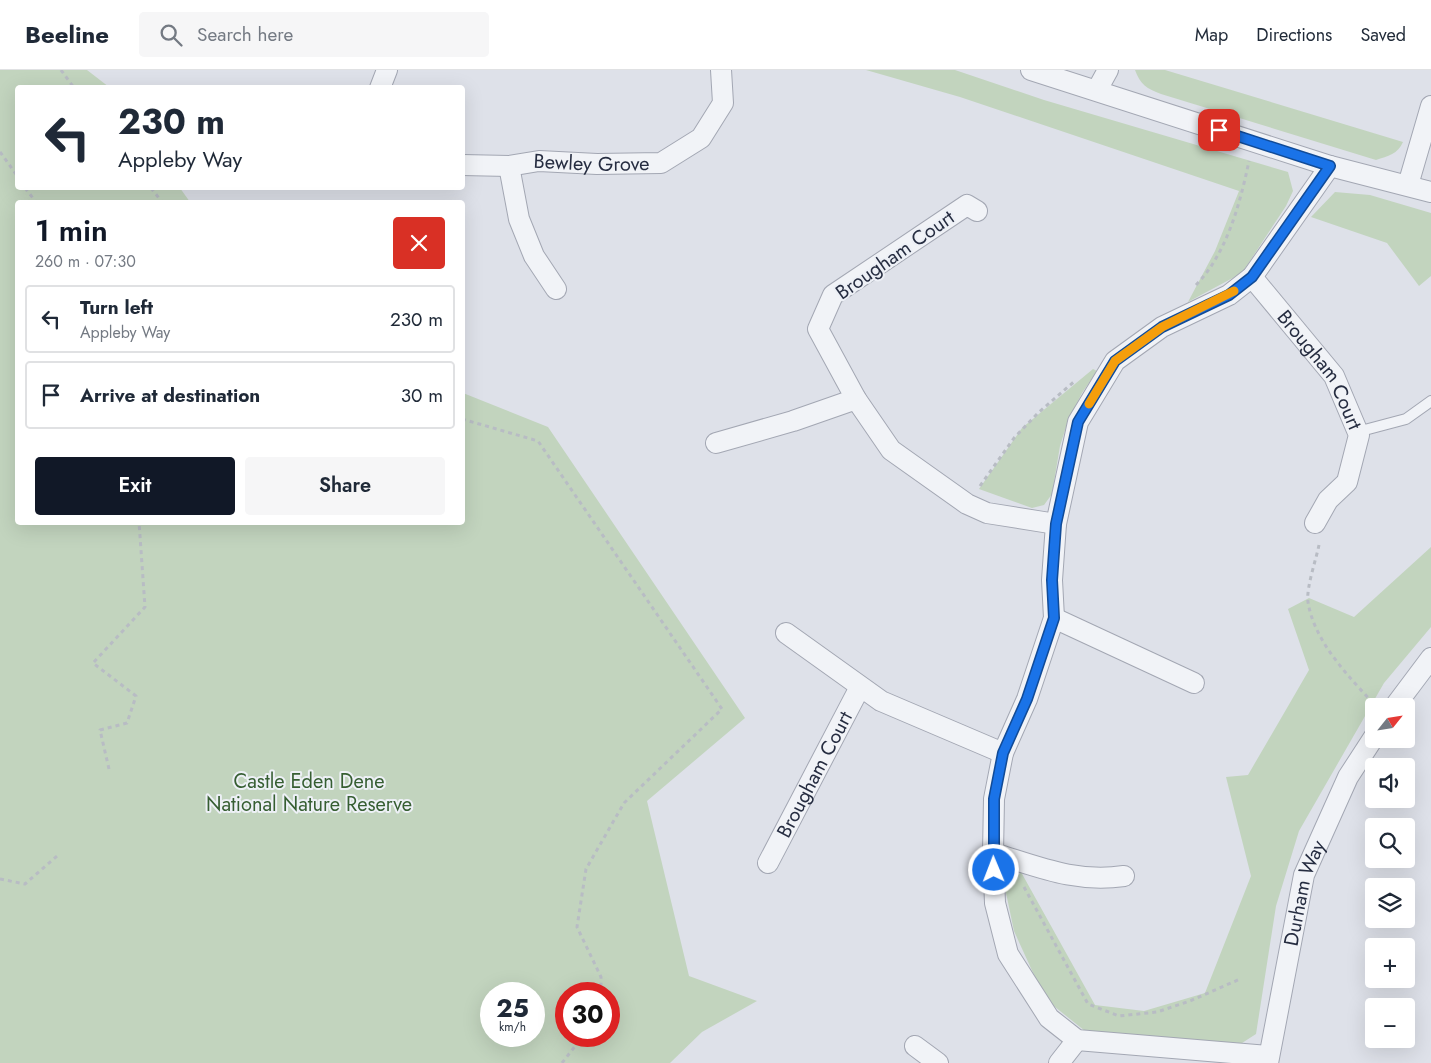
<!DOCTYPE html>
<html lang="en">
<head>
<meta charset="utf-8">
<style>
	:root { --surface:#fff; --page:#f6f6f7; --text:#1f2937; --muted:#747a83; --line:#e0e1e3; --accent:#111827 }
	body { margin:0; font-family:Jost,sans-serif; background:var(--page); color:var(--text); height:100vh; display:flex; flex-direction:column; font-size:19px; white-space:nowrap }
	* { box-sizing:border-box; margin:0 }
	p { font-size:16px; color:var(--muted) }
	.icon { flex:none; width:28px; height:28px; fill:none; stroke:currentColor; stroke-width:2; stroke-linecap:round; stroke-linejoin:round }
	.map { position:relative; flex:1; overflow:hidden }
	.drawer { position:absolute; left:15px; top:130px; width:450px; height:325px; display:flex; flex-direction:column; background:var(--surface); border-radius:5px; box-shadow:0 5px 20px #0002 }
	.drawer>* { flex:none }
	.banner { position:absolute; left:15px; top:15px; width:450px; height:105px; border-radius:5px; box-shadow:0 5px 20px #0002; background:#fff; color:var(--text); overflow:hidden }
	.needle { width:32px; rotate:60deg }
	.fabs { position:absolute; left:1365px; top:628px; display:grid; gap:10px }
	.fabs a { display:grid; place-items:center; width:50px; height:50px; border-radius:5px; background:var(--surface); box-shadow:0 5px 20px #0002; font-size:25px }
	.speed { position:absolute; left:480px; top:912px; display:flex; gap:10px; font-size:25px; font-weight:700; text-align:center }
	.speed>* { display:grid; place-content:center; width:65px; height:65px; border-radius:50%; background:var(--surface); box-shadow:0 5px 20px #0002; line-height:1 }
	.speed small { font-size:12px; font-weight:400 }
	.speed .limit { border:8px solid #d22; background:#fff; color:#111 }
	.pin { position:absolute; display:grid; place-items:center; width:42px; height:42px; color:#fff; margin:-21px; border-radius:10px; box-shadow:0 2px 8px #0006 }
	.me { position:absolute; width:55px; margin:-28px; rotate:359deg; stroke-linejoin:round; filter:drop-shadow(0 0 4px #0008) }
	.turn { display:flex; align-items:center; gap:18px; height:105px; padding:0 20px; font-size:22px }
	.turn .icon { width:65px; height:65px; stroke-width:2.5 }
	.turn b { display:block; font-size:35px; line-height:42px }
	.round { display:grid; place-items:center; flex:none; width:52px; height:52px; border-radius:5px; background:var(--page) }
	.headline { display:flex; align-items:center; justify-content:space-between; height:85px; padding:0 20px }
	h1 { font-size:30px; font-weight:600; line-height:38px; color:var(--accent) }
	.primary-button { display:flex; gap:10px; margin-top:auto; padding:10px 20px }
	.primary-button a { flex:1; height:58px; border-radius:5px; background:var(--accent); color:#fff; font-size:20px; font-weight:600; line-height:58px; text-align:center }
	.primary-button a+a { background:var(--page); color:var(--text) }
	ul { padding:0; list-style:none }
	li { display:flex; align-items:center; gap:15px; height:68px; margin:0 10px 8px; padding:0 10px; border:2px solid var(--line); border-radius:5px }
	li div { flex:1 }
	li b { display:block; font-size:19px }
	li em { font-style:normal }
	header { display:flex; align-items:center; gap:30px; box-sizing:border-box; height:70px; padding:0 25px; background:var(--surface); border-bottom:1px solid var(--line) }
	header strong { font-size:24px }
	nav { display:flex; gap:28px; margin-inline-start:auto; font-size:18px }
	.search { width:350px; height:45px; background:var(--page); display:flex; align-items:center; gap:12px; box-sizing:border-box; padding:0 18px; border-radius:5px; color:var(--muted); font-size:19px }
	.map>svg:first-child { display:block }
</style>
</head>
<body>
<header>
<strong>Beeline</strong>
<div class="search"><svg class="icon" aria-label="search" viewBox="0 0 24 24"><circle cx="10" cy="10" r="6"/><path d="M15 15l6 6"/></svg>Search here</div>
<nav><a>Map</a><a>Directions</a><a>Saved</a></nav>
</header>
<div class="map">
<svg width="1431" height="993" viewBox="0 0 1431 993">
	<rect width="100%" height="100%" fill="#dee1e9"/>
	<!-- green -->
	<path fill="#c2d4be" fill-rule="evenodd" d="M0,0h87l22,17 -91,1v100h162l10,14h-172v320h444l1,-129 85,34 197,291 -98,83 42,175 68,25 -55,31 -32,31h-670zM491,924h43v42h-43zM566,924h43v42h-43z
		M866,0h89l89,30 244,72 5,19 -7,15 -44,67 -54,29 27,-51 24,-60 -279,-94z
		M1135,0h30l238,72c-5,12 -15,14 -27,18l-215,-66c-14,-5 -21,-10 -26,-24z
		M1335,122l35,3 61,18v63l-12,10 -32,-43 -76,-26z
		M1093,299l4,2 -15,22 -14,28 -8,25 -8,48 -8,11 -12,3 -53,-19 43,-61z
		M1431,477v80l-47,56 -85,148 -23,75 -20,128 -14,9 -126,-5 -31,-7 -40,-32 -31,-68 -9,-43 16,-16 74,133 49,6 61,-18 46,-117 -25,-99 22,-2 61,-105 -21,-61 21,-11 45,19z"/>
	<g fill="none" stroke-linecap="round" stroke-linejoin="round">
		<defs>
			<path id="lane" d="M1357,362l49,-13 25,-18"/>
			<g id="street">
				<path d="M1031,0l299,96 101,26"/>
				<path d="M380,18l7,-18"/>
				<path d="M1097,20l11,-20"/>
				<path id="s1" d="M462,95l47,1 30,-5 58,3 64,-1 40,-25 22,-35 -2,-33"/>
				<path d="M509,96l10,53 15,37 22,33"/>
				<path d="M1408,115l23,-79"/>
				<path d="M977,141l-10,-6 -134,90 -15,34 38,70 35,51 76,54 20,9 69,11"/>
				<path id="s2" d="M1252,207l82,99 25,59 -12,47 -19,18 -13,23"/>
				<path d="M716,373l77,-22 63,-22"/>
				<path d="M1054,548l140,65"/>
				<path d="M786,563l95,68 122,52"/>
				<path d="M1395,636l36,-48"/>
				<path d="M993,783c46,14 82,30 131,23"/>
				<path id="s3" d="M768,793l92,-176"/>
				<path d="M915,976l23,17"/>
				<path d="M1268,986l-191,-16 -28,-22 -41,-64 -13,-51 -2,-50 1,-54 9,-46 24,-54 27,-81 -2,-38 4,-56 22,-102 37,-61 47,-34 67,-32 23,-18 78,-111"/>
				<path d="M1059,993l18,-23"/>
				<path id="s4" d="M1268,993l36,-188 44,-98 26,-40"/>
			</g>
		</defs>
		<!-- lane casing -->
		<use href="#lane" stroke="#a3a7b3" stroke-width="12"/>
		<!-- street casing -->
		<use href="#street" stroke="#a3a7b3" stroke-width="22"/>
		<!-- path -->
		<path stroke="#b8bcc4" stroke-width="3" stroke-dasharray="4 4" stroke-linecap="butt" d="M61,0l13,18
			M0,82l18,25
			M25,118l11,14
			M151,118l11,14
			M1196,215c31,-32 44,-81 53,-124
			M462,349l76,22 184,268 -98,94 -38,66 -9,58 24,50v17
			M980,416l34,-48 24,-25 38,-33
			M1319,475c-3,15 -13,43 -11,57 6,39 40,74 66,102
			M109,699l-9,-39 27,-7 9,-27 -43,-33 52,-56 -6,-85
			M0,809l25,5 32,-28
			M1024,817l64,117 31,12 38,-4 33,-11 50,-22
			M562,993l21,-27"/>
		<!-- lane -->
		<use href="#lane" stroke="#f1f3f7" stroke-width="10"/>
		<!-- street -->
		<use href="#street" stroke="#f1f3f7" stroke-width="20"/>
	</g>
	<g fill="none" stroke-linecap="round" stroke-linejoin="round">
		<defs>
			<path id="route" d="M994,800v-71l9,-46 24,-54 27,-81 -2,-38 4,-56 22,-102 37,-61 47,-34 67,-32 23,-18 78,-111 -111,-36"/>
		</defs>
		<!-- route casing -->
		<use href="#route" stroke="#114b97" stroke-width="12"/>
		<!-- route -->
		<use href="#route" stroke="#1a73e8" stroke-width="9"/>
		<!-- slow -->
		<path stroke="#f59e0b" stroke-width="9" d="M1089,334l26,-43 47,-34 72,-36"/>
	</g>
	<g text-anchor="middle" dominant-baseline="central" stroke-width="4" stroke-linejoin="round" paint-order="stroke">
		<!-- street labels -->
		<g font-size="20" fill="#262d41" stroke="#edf0f6">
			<text stroke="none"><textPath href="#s1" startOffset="130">Bewley Grove</textPath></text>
			<text transform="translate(895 185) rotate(-35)">Brougham Court</text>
			<text stroke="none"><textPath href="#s2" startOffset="116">Brougham Court</textPath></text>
			<text stroke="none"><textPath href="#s3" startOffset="100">Brougham Court</textPath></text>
			<text stroke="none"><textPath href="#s4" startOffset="174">Durham Way</textPath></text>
		</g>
		<!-- park labels -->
		<g font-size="20" fill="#365e32" stroke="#edf0f6">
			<text x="309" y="711">Castle Eden Dene<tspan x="309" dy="23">National Nature Reserve</tspan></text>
		</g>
	</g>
</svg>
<div class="fabs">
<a><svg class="needle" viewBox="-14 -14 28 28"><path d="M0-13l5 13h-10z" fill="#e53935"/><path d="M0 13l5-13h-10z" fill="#747a83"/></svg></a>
<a><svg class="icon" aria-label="sound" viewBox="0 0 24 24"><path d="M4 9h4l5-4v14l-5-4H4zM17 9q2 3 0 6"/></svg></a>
<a><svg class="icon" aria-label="search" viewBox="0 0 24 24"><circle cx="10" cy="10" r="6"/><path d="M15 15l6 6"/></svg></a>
<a><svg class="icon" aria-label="layers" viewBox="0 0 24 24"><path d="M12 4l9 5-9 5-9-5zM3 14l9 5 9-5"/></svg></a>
<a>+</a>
<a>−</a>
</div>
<div class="speed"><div>25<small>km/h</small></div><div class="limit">30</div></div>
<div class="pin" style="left:1219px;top:60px;background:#d93025"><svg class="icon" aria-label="arrive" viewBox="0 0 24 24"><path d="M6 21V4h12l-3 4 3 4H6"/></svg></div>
<svg class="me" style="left:994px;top:800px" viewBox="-20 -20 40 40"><circle r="17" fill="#1a73e8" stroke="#fff" stroke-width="3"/><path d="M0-11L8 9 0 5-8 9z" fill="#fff"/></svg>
<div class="banner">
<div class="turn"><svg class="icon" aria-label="left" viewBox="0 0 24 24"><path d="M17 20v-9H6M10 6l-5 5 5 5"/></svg><div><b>230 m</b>Appleby Way</div></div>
</div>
<section class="drawer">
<div class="headline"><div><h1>1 min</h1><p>260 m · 07:30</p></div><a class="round" style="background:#d93025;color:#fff"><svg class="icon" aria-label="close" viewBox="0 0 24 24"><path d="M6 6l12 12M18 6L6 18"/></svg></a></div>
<ul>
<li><svg class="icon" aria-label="left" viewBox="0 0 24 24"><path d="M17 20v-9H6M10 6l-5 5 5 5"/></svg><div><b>Turn left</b><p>Appleby Way</p></div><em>230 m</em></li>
<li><svg class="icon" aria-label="arrive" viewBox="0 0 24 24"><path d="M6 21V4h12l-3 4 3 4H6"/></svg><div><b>Arrive at destination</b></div><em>30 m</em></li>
</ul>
<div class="primary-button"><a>Exit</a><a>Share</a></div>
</section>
</div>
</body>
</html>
